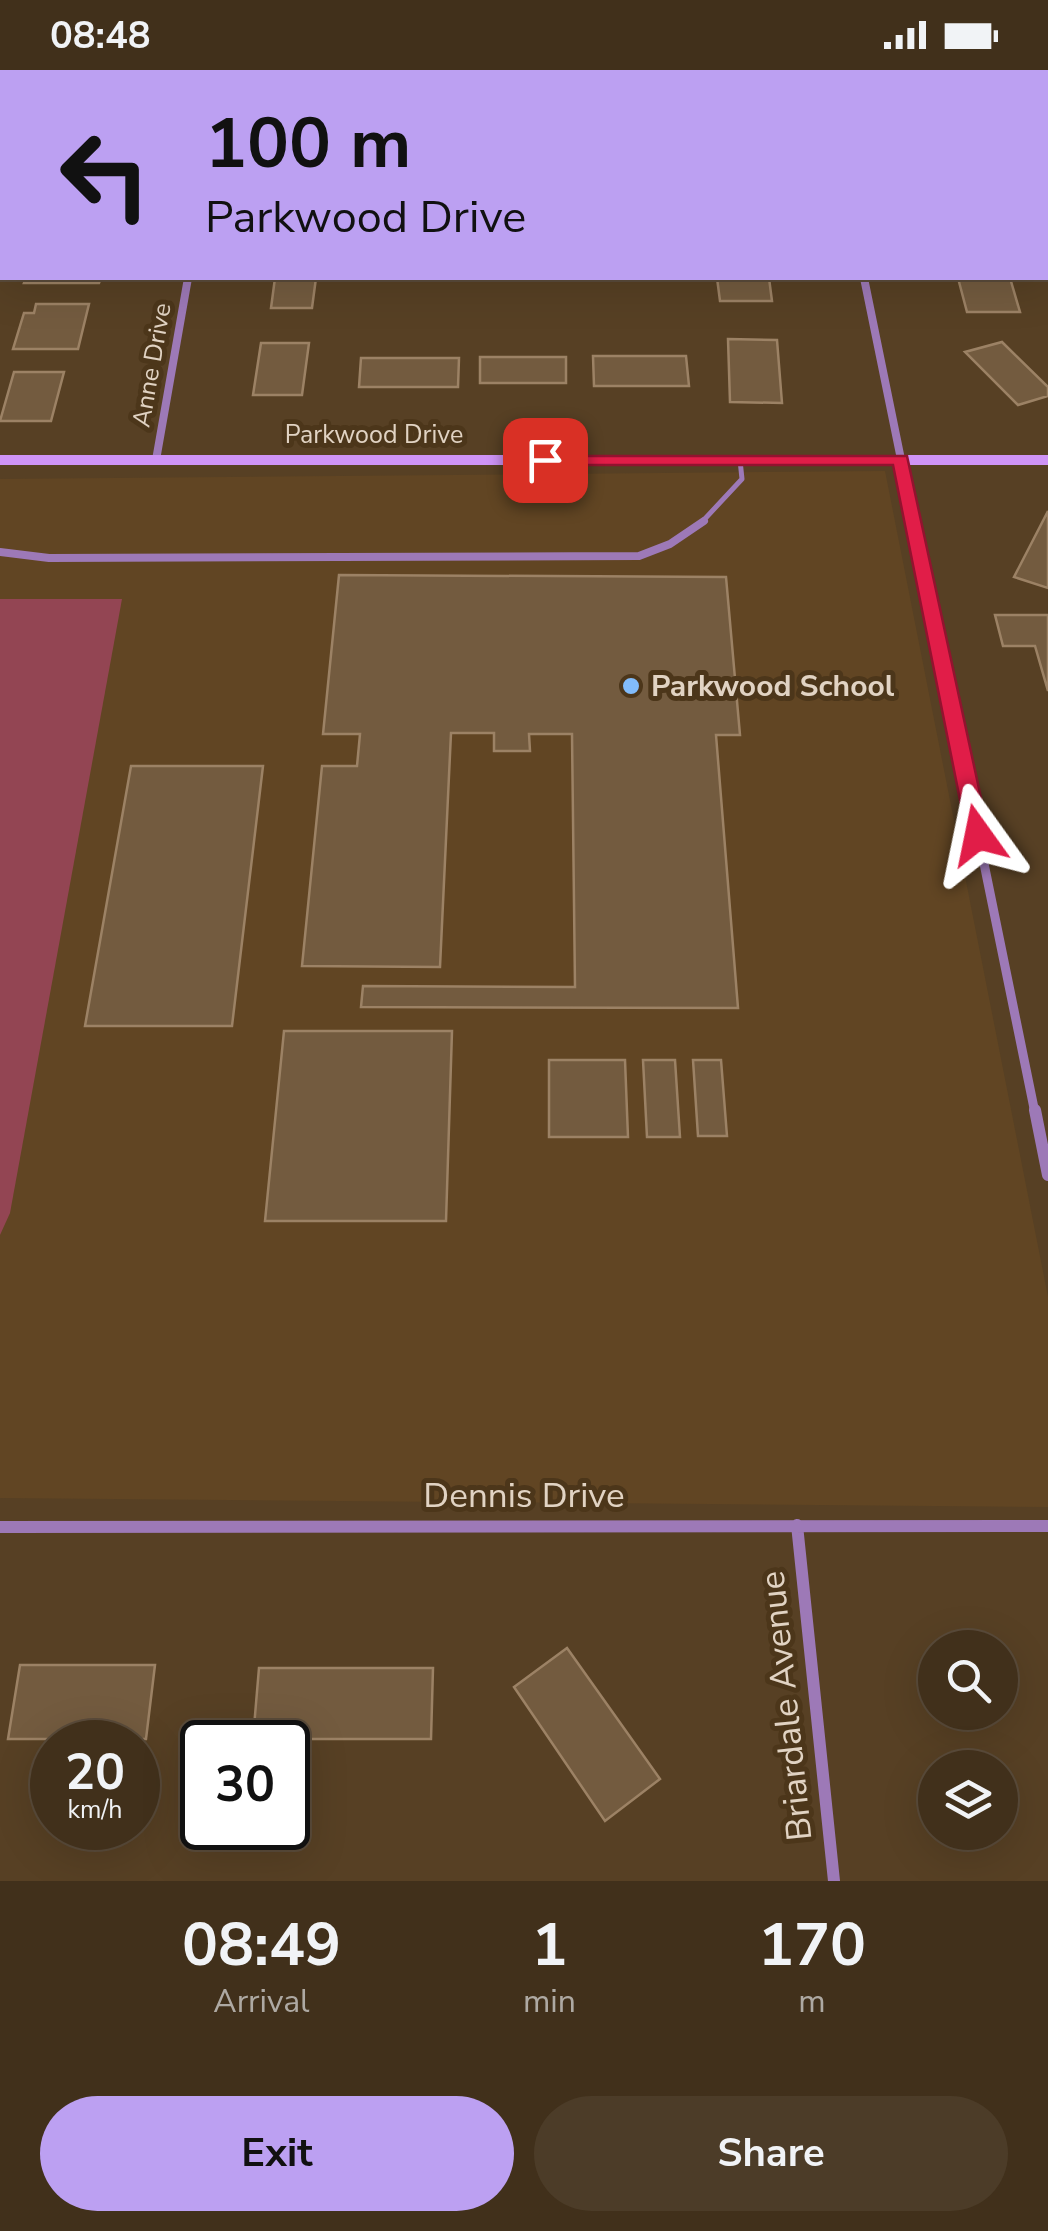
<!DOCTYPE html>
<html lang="en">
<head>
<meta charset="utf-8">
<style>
	:root { --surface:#41301b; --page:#4c3c28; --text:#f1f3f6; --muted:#aea9a3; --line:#5a4b3a; --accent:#bca0f2 }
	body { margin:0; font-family:"Nunito Sans",sans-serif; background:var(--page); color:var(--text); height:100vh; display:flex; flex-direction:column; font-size:38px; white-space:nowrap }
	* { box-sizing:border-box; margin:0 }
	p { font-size:32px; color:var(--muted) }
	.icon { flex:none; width:55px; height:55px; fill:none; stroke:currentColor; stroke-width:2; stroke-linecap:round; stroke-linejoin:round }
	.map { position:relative; height:1811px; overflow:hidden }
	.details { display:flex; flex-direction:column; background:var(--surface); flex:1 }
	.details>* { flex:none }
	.hud { position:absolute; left:0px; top:0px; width:1050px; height:210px; box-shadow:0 10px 40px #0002,0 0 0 2px var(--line); background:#bca0f2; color:#111; overflow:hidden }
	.controls { position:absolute; left:918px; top:1560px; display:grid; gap:20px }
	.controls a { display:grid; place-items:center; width:100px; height:100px; border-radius:50%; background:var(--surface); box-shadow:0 10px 40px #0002,0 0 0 2px var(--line); font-size:50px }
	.speed { position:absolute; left:30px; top:1650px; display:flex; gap:20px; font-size:50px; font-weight:700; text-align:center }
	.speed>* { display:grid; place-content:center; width:130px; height:130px; border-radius:50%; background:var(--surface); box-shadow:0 10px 40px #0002,0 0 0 2px var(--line); line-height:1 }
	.speed small { font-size:25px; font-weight:400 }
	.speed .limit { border:5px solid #111; border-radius:15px; background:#fff; color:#111 }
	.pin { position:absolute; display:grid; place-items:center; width:85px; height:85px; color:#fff; margin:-42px; border-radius:20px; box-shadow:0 5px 15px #0006 }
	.me { position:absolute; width:110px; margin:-55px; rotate:348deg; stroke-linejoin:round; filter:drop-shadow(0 0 8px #0008) }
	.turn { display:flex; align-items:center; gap:35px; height:210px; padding:0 40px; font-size:45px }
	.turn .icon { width:130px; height:130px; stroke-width:2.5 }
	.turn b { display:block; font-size:70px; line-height:85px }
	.eta { display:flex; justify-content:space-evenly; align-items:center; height:170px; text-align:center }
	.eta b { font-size:60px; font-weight:700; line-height:70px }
	.action { display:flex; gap:20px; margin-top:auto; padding:20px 40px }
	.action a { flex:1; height:115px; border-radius:60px; background:var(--accent); color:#111; font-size:40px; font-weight:700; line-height:115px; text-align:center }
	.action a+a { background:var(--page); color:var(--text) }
	.status { display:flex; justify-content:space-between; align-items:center; height:70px; padding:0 50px; background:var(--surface); direction:ltr }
	.status svg { height:28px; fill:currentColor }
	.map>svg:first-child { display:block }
</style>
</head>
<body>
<div class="status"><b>08:48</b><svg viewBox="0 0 49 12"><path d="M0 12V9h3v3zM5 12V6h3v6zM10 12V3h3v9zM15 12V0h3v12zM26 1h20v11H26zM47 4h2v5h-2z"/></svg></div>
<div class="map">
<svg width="1048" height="1811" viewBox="0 0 1048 1811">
	<rect width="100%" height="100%" fill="#574024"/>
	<!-- built -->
	<path fill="#614523" d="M885,401l163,826v210l-1048,-9v-1019z"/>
	<!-- green -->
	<path fill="#934553" d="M0,529h122l-112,614 -10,22z"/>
	<!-- building -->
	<path fill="#735b3f" stroke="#9c8265" stroke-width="2.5" d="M26,208h75l-2,5h-75z
		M275,208h41l-4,30h-41z
		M717,208h52l3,23h-52z
		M958,208h52l10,34h-53z
		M36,234h53l-11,45h-65l11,-36h10z
		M728,269l49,1 5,63 -52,-1z
		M1002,272l46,45v9l-30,9 -53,-53z
		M261,273h48l-7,52h-49z
		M593,286h93l3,30h-95z
		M480,287h86v26h-86z
		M361,288h98l-1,29h-99z
		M14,302h50l-13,49h-51z
		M1048,441v77l-34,-11z
		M339,505l387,2 14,158h-24l22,273 -377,-1 2,-21 212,1 -3,-253h-43l1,17h-36v-18h-43l-11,234 -138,-1 20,-200h35l3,-32h-37z
		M995,545h53v76l-13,-45h-32z
		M131,696h132l-31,260h-147z
		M284,961h168l-6,190h-181z
		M549,990h76l3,77h-79z
		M643,990h32l5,77h-33z
		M693,990h28l6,76h-29z
		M567,1578l93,131 -55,42 -91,-134z
		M20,1595h135l-9,74h-138z
		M259,1598h174l-2,71h-178z"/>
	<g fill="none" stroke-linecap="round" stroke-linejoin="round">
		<!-- lane-far1 -->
		<path stroke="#9d79b7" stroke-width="5" d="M701,453l41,-44 -2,-19"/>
		<!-- lane -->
		<path stroke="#9d79b7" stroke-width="8" d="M0,482l49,6 590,-2 31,-12 34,-23"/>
		<!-- street-far2 -->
		<path stroke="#9d79b7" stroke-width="8" d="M864,208l50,245
			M156,390l32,-182"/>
		<!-- street-far1 -->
		<path stroke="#9d79b7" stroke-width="9" d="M914,451l121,592"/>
		<!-- street -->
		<path stroke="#9d79b7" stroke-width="12" d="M1035,1040l13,65
			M797,1455l37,356
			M0,1457l1048,-1"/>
		<!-- secondary -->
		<path fill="#cf94f6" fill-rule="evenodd" d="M0,385h1048v10h-1048z"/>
	</g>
	<!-- route -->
	<path fill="#e11d48" stroke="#92132f" stroke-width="2.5" d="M539,386h368l82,379 -3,6h-16l-3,-6 -74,-370h-348l-6,-1z"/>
	<!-- markers -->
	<circle fill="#82bcfa" stroke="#4c361a" stroke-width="4" cx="631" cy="616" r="10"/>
	<g text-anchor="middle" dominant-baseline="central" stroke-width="10" stroke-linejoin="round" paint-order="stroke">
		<!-- far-street labels -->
		<g font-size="25" fill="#e1d3c3" stroke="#4c361a">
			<text transform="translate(152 295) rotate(-80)">Anne Drive</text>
			<text x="374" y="365">Parkwood Drive</text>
		</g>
		<!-- poi labels -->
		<g font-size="30" font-weight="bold" fill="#e1d3c3" stroke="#4c361a" text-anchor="start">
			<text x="651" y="616">Parkwood School</text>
		</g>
		<!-- near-street labels -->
		<g font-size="35" fill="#e1d3c3" stroke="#4c361a">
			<text x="524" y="1425">Dennis Drive</text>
			<text transform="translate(786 1636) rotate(-96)">Briardale Avenue</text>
		</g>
	</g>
</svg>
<div class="controls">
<a><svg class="icon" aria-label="search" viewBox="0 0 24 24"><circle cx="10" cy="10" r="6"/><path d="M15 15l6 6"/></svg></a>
<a><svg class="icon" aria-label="layers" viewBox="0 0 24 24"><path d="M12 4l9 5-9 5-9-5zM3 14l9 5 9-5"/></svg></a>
</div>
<div class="speed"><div>20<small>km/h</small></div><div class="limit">30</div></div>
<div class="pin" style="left:545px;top:390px;background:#d93025"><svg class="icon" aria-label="arrive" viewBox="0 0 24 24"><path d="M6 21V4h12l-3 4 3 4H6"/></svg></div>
<svg class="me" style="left:978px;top:765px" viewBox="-20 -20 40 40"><path d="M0-17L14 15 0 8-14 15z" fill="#e11d48" stroke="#fff" stroke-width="4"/></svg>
<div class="hud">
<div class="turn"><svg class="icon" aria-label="left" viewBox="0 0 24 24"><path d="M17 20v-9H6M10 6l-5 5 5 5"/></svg><div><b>100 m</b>Parkwood Drive</div></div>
</div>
</div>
<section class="details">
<div class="eta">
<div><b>08:49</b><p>Arrival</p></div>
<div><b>1</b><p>min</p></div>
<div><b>170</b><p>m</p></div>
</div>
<div class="action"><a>Exit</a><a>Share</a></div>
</section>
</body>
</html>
